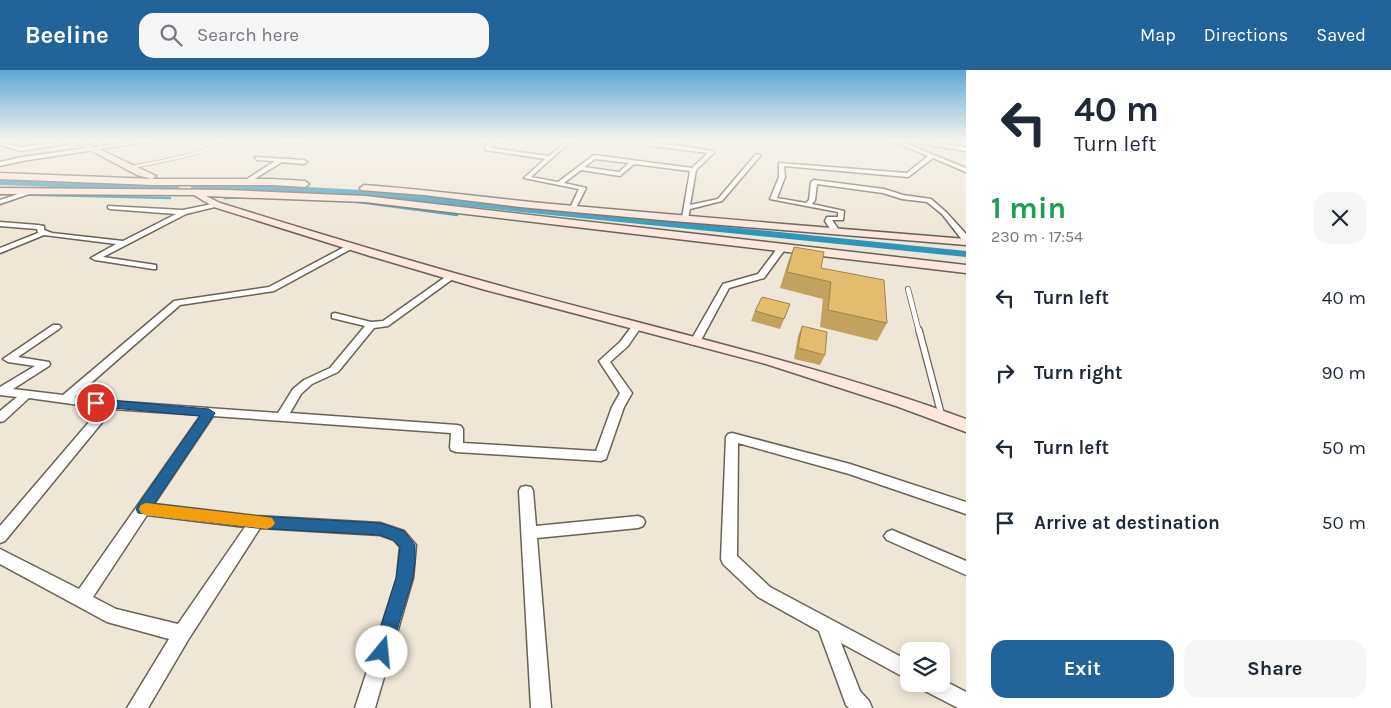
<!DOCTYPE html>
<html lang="en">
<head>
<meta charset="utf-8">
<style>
	:root { --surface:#fff; --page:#f6f6f7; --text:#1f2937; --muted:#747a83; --accent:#226399 }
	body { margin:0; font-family:Karla,sans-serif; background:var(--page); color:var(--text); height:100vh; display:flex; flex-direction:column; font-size:19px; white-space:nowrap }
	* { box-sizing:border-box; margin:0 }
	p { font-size:16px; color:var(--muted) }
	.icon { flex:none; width:28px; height:28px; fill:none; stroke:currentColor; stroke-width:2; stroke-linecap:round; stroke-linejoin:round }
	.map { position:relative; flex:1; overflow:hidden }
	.drawer { display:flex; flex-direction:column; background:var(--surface); width:425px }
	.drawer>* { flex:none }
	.top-card { background:#fff; color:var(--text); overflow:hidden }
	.buttons { position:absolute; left:900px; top:572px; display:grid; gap:10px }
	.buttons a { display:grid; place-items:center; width:50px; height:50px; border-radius:10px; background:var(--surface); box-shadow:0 2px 12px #0003; font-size:25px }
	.pin { position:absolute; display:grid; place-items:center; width:42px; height:42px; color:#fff; margin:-21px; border:2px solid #fff; border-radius:50%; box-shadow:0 1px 5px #0007 }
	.me { position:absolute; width:55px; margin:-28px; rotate:17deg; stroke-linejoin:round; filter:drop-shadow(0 0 4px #0008) }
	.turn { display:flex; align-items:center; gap:18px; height:105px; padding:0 25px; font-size:22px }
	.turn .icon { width:65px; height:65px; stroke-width:2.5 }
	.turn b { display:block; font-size:35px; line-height:42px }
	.round { display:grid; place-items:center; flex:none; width:52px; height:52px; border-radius:15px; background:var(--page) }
	.headline { display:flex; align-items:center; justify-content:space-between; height:85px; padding:0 25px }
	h1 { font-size:30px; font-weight:700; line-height:38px; color:#1e9e55 }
	.action { display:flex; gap:10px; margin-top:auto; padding:10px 25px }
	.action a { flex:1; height:58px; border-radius:15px; background:var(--accent); color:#fff; font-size:20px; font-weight:700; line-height:58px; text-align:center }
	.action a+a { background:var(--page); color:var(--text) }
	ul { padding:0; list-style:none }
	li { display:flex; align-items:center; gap:15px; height:75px; padding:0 25px }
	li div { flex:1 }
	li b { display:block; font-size:19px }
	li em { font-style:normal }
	header { display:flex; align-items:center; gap:30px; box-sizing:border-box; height:70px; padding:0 25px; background:var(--accent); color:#fff }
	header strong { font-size:24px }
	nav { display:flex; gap:28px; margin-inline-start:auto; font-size:18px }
	.search { width:350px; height:45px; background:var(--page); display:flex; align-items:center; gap:12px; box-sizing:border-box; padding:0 18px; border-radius:15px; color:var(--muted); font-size:19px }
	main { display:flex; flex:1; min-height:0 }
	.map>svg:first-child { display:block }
</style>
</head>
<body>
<header>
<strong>Beeline</strong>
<div class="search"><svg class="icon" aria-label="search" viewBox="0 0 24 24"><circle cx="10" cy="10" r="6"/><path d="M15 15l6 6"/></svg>Search here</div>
<nav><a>Map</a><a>Directions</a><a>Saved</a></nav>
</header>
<main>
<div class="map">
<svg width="966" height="638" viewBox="0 0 966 638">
	<rect width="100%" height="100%" fill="#eee6d6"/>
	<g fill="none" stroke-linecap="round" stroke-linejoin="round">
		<!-- stream -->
		<path stroke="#2b96b9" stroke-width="2.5" d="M0,124l170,4
			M225,128l23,-1
			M351,131l106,14"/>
		<!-- canal -->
		<path fill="#2b96b9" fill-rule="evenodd" d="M0,109l176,6 4,3 -4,3 -176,-6z
			M194,115h77l92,5 603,61v6l-603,-61 -92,-5 -80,-1v-4z"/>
		<defs>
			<path id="lane-far2" d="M282,71l35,2
				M128,98c31,-7 64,-11 93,-24"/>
			<path id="lane-far1" d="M908,219l11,43"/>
			<path id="lane" d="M919,260l23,87"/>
			<path id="street" d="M69,71l9,1 -57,9 -21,-6v-2l21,4z
				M137,71h16l-131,20 -22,5v-4l22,-5z
				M492,71h6l-8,7 59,8 17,-15h5l-40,36 27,5 36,-27 98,13 16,-15 -63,-8 -2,-1 1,-3 70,10v2l-18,17 -6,35 28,-6 38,-45 5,1 -39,46 -32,8 -2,9 -3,2 -3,-2 8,-47 -56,-7 -14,12 -39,-6 -17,13 22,5 -10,20 -3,2 -3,-2 9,-19 -55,-11 21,-19 -60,-9 1,-5zM595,89l34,4 -10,9 -35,-5z
				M893,71h7l66,27v4l-33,-14 -25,19 -124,-11 1,11 -8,21 29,5 3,-3 2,-18 3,-2 70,9 19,6 28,4 15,13 20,22v7h-3l-21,-27 -15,-12 -25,-3 -19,-6 -66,-9 -2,16 -3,4 32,7 -1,9h-11l7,10 -4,2h-3l-7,-11 2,-4h11v-5l-68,-13 9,-22v-14l128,10 21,-17z
				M904,71h17l45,6v4z
				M255,87l49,3 3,2 -3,2 -22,-2 -34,21h-4v-2l31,-20 -18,-1z
				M30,120l3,2 -1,1 -32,11v-4z
				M217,133l2,1v2l-33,8 -83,43 53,8v4h-3l-58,-9 -4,-2 25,-14 -72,-9 -44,18v-5l38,-15 -1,-4 -37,-3v-4l38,3 6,1v4l8,3 71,8 53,-27 -66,-5 -2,-1v-2l75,4z
				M350,174h3v4l-79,43 -94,14 -105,92 35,4 168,12 15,-24 11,-9 26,-12 35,-42 -33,-8v-4l3,-1 36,9 12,-1 68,-48 4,3 -1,2 -66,48 -14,2 -36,44 -26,12 -11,10 -11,19 167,12 4,1 2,3v14l133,8 16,-44 8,-14 -21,-32 21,-19 13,-17 3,-1 5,3 -13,19 -18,16 22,31 -8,14 -17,49 -1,3 -5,2 -145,-9 -5,-2 -1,-3 1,-14 -238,-17 -59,88 102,12 124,7 24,8 12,14 -3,33 -38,130h-20l42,-130 3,-31 -6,-7 -14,-5 -120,-7 -72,112 -40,68h-21l42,-69 -62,-17 -107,-58v-15l79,40 122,-174 -88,-6 -108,132 -5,2v-17l101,-118 -72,-10 -25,23 -4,1v-11l17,-14 -17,-2v-8l35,-21 -27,-4 -5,-3 50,-34h6l2,2 -2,2 -41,28 31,5 1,2 -1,2 -36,23 50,6 111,-94 95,-14zM147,445l98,12 -67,97 -62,-15 -23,-12z
				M779,176l7,2 -22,30 -35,10 -29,54 -5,3 -4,-1 -1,-2 33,-58 35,-10z
				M732,363l118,31 116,38v12l-117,-40 -111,-31 -1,113 33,31 139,74v19l-68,-37 19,48 9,10 3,7h-23l-3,-3 -27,-74 -61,-34 -35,-33 -2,-5 5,-122 2,-3z
				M526,416l5,1 2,4 3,35 102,-10 5,2 2,4 -2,4 -5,2 -101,10 14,170h-20l-12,-217 2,-4z
				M892,460l74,31v14l-79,-35 -3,-4 3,-4z
				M941,609l25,13v16h-8l-33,-17 -2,-7h18z"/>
			<path id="secondary" d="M73,71h9l74,35 -4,3 -15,-4z
				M0,103l154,6h118l33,2 4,3 -4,3 -33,-2h-118l-154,-6z
				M364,115c67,5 133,14 199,20 134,12 269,23 403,34v6l-305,-25 -141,-13 -96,-12 -63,-5 -1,-2z
				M0,118l228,2 137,6 601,69v8l-601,-71 -159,-6 14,7c90,28 179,55 270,80 159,44 320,79 476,136v13l-70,-26 -130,-42 -284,-75 -112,-33 -156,-49 -20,-12 -194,-1z"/>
		</defs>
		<!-- lane-far2 casing -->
		<use href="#lane-far2" stroke="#696255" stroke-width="4"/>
		<!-- lane-far1 casing -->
		<use href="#lane-far1" stroke="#696255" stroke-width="6"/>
		<!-- lane casing -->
		<use href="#lane" stroke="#696255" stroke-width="8"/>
		<!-- street casing -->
		<use href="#street" stroke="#696255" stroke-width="3"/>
		<!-- secondary casing -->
		<use href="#secondary" stroke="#696255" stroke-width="3"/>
		<!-- lane-far2 -->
		<use href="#lane-far2" stroke="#fff" stroke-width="2.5"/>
		<!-- lane-far1 -->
		<use href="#lane-far1" stroke="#fff" stroke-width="4.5"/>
		<!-- lane -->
		<use href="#lane" stroke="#fff" stroke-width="5.5"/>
		<!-- street -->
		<use href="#street" fill="#fff" fill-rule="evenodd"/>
		<!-- secondary -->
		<use href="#secondary" fill="#fee7dd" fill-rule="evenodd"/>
	</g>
	<!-- wall -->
	<path fill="#c3a25f" d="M794,177l27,21 66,55 -10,18 -57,-14 3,-28 -43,-11 8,-26z
		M790,234l-10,25 -29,-8 4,-10z
		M802,256l23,29 -5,10 -26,-6 4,-23z"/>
	<!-- building -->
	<path fill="#e3bc6f" stroke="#9f844e" d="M794,177l30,5 -3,16 63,12 3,43 -59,-13 3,-28 -44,-10z
		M762,227l28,7 -6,15 -29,-8z
		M802,256l25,6 -2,23 -27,-7z"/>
	<!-- sky -->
	<linearGradient id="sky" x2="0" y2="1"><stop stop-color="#5ca8d5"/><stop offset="0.44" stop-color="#f7f4ed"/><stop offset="1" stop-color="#f7f4ed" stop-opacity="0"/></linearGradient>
	<rect width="966" height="161" fill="url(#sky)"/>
	<!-- route -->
	<path fill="#226399" stroke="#164063" d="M96,329l113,10 6,4 -61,91 102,12 124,7 24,8 11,14v18l-2,15 -25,81 -6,2 -7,-2 -2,-7 23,-74 4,-31 -7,-7 -13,-5 -124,-7 -118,-15 -2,-4 2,-4 62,-89 -109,-10 -1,-3 1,-3z"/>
	<!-- slow -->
	<path fill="#f59e0b" d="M146,433l121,14 5,1 3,5 -3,4 -5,2 -121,-14 -5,-2 -2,-4 2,-4z"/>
</svg>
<div class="buttons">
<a><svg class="icon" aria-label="layers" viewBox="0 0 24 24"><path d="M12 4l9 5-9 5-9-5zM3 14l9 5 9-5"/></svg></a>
</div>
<div class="pin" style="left:96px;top:333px;background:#d93025"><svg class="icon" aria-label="arrive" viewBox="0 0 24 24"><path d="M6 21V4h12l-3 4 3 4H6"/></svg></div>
<svg class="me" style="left:382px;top:582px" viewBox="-20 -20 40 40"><circle r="19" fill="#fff"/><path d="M0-13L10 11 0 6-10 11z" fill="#226399"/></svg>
</div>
<section class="drawer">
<div class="top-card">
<div class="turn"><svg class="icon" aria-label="left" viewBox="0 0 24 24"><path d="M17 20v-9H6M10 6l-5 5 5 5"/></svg><div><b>40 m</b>Turn left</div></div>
</div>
<div class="headline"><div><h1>1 min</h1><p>230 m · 17:54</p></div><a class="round"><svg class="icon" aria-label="close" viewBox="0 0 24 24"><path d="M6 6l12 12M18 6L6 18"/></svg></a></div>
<ul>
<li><svg class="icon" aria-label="left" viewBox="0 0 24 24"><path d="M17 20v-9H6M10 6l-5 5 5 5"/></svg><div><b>Turn left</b></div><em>40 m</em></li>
<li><svg class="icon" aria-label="right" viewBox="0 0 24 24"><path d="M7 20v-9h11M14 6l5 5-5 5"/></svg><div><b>Turn right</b></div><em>90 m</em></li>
<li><svg class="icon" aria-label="left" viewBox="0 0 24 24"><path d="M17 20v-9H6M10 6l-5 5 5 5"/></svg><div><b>Turn left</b></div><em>50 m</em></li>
<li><svg class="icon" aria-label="arrive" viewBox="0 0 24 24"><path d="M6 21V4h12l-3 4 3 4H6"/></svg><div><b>Arrive at destination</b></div><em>50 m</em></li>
</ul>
<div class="action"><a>Exit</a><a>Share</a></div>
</section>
</main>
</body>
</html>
